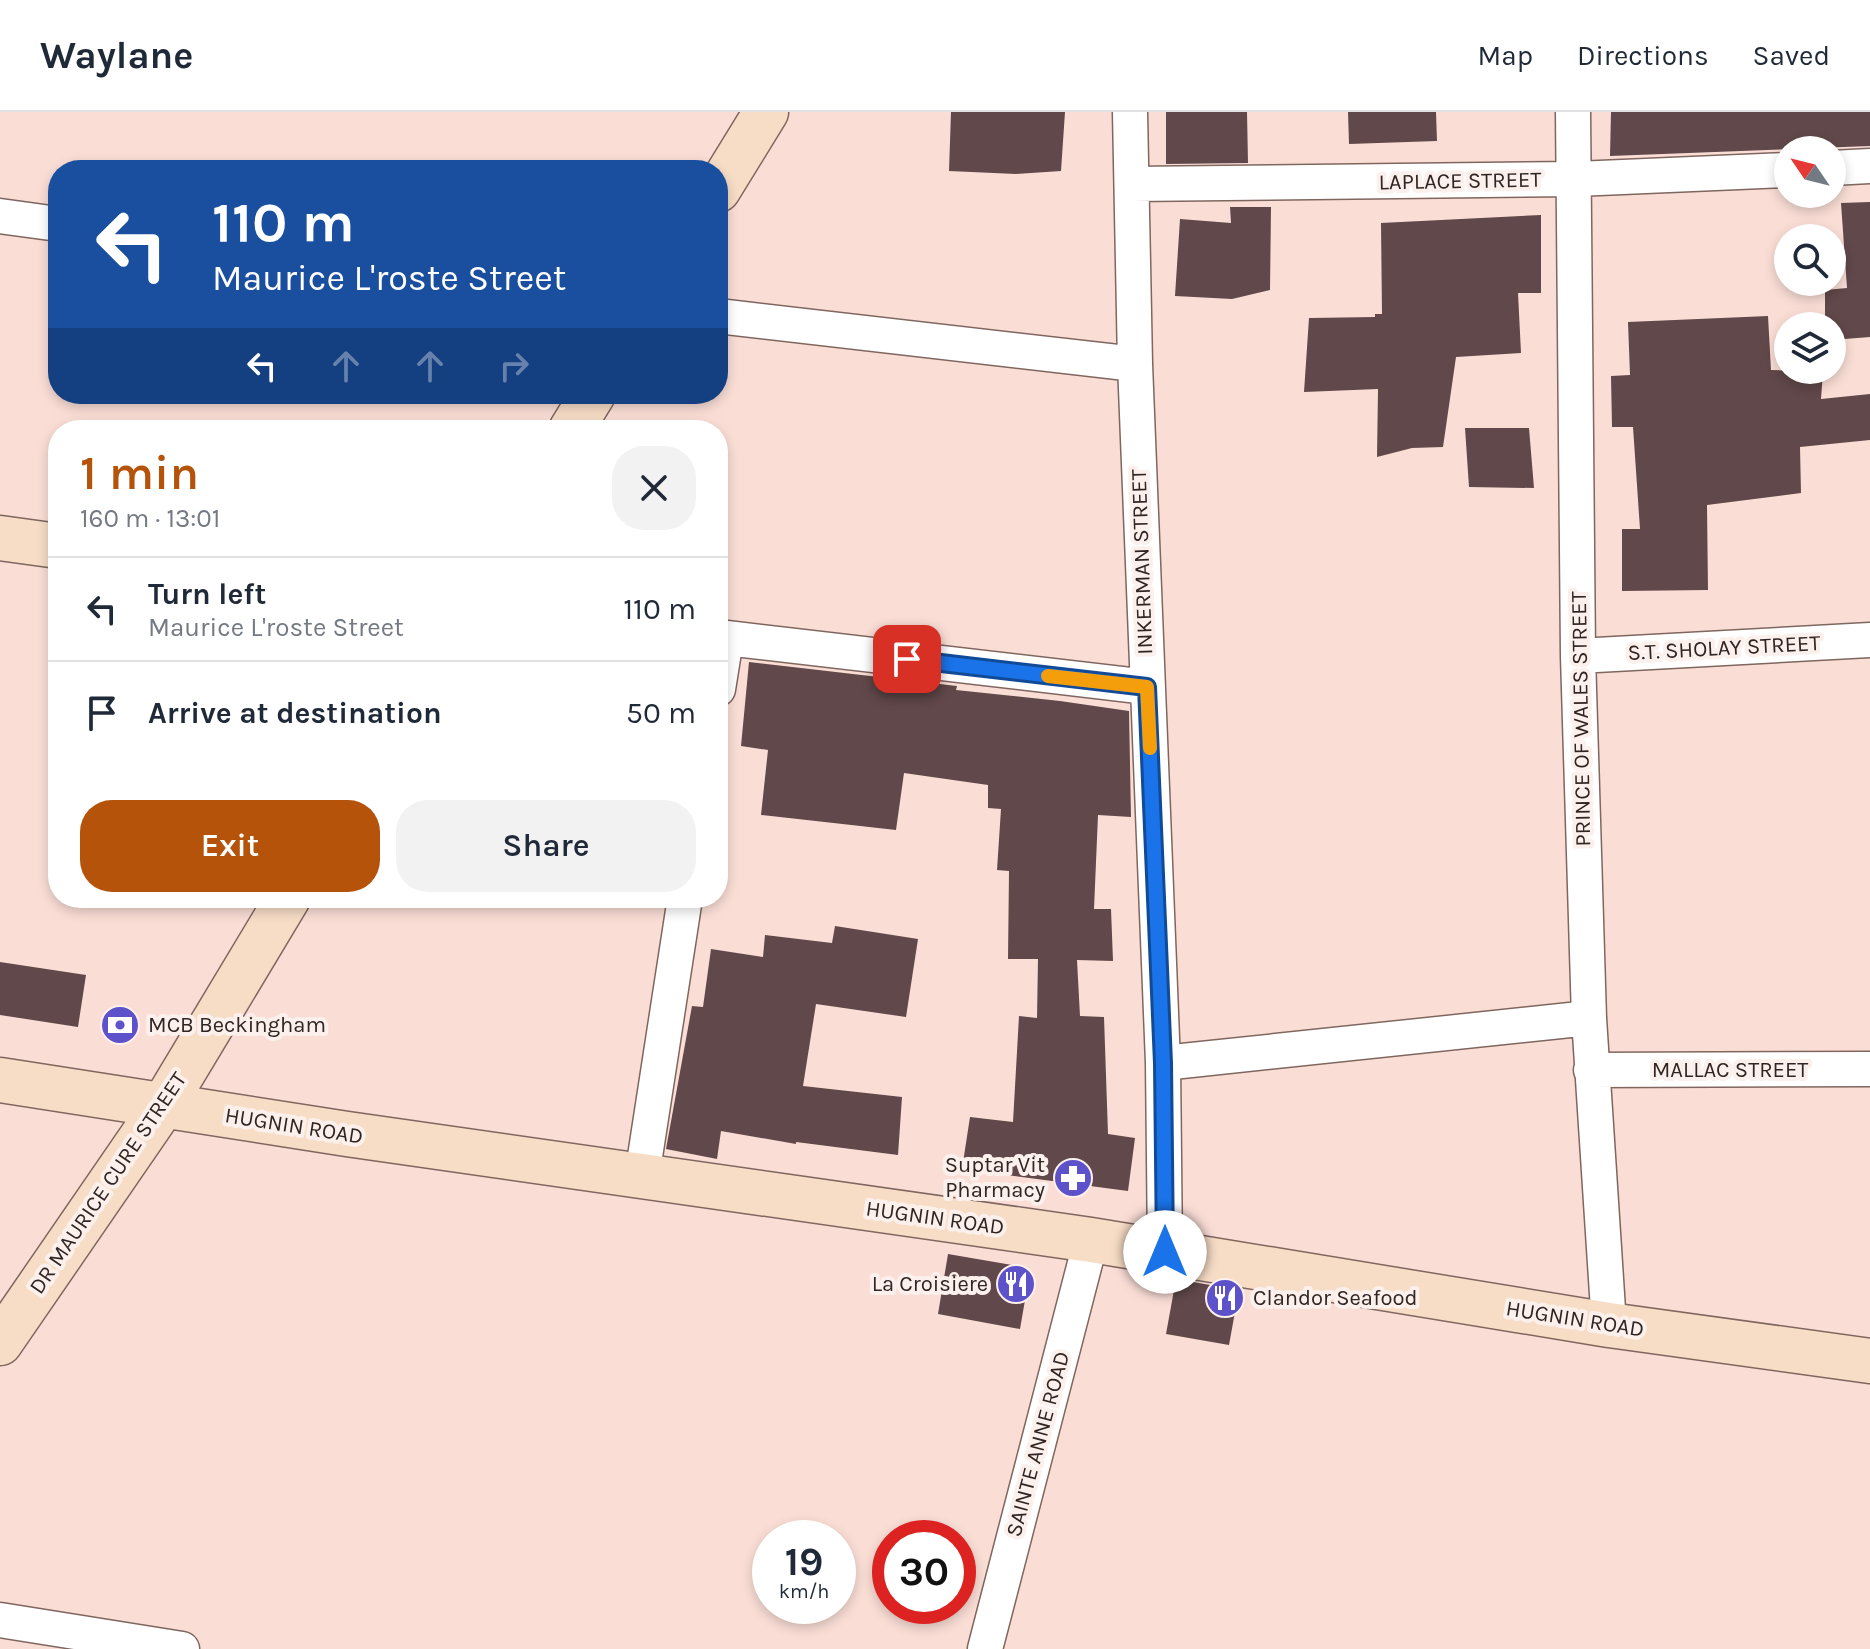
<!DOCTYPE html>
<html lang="en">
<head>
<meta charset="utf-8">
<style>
	:root { --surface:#fff; --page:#f2f2f3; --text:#1f2937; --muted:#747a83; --line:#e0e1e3; --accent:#b45309 }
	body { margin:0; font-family:Karla,sans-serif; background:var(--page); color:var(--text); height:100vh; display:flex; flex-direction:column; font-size:30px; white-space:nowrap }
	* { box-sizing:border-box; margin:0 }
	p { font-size:26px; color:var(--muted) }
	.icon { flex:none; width:44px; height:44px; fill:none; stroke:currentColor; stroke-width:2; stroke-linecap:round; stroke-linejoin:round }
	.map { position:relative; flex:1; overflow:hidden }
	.panel { position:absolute; left:48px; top:308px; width:680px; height:488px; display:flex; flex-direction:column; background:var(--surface); border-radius:32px; box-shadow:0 4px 12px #0003 }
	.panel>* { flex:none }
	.top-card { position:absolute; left:48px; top:48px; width:680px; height:244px; border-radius:32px; box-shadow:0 4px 12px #0003; background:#1a4fa0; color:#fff; overflow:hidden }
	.needle { width:52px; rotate:305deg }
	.tools { position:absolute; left:1774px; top:24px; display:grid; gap:16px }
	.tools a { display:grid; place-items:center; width:72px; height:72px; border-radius:50%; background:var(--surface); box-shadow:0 4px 12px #0003; font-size:40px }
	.speed { position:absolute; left:752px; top:1408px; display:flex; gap:16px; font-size:40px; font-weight:700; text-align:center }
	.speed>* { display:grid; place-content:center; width:104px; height:104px; border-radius:50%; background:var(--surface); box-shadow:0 4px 12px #0003; line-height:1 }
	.speed small { font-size:20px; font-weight:400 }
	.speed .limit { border:12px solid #d22; background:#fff; color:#111 }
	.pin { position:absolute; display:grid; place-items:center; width:68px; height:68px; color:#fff; margin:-34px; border-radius:16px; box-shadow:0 4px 12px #0006 }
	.me { position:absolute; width:88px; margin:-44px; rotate:0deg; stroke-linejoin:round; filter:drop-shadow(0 0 6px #0008) }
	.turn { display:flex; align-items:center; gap:28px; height:168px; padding:0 32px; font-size:36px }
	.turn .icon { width:104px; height:104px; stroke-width:2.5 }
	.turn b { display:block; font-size:56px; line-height:68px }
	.lanes { display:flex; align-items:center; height:76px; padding:0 32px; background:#0003; justify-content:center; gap:40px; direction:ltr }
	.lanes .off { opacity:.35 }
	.round { display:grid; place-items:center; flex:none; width:84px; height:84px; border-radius:32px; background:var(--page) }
	.head { display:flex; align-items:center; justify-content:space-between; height:136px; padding:0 32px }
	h1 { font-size:48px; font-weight:600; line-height:60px; color:var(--accent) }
	.primary-button { display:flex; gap:16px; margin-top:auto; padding:16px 32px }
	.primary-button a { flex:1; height:92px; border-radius:32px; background:var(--accent); color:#fff; font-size:32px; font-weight:600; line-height:92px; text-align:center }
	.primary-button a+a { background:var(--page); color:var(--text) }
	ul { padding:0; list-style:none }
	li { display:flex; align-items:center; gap:24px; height:104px; padding:0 32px; border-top:2px solid var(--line) }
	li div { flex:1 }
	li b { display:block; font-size:30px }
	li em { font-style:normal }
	header { display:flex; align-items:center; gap:48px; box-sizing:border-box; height:112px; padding:0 40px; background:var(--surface); border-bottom:2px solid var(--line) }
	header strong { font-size:38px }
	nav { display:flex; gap:44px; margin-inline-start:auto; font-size:28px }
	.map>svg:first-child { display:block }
</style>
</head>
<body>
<header>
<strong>Waylane</strong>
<nav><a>Map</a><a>Directions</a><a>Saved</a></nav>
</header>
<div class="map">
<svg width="1870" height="1537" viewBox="0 0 1870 1537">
	<rect width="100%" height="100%" fill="#faded6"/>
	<!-- building -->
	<path fill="#61484a" d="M951,0h114l-4,59 -45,3 -67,-3z
		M1166,0h81l1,51 -82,1z
		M1348,0h88l1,29 -88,3z
		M1611,0h259v34l-260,10z
		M1870,90v135l-38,3v-14h-7v-36l22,-2 -6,-85z
		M1230,95h41l-1,83 -38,9 -57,-3 5,-77 51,4z
		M1541,103v78h-23l3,60 -65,4 -13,90 -31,1 -35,9 1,-68 -74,3 5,-74 66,-1v-3h7l-1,-91z
		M1768,204l3,54 52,2 -2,27 49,-5v46l-70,7 1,46 -94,12 1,85 -86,1v-62h18l-7,-102h-21l-1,-51 19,-1 -2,-53z
		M1465,316h64l5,60 -65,-1z
		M749,550l208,24 -1,4 104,11 69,10 2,106 -33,-2 -4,94h17l2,52 -36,-1 3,56 24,1 4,117 27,4 -7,53 -166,-22 8,-52 43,5 6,-106 18,2 1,-59h-30l1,-88 -12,-1 4,-61 -13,-1v-23l-84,-12 -8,57 -135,-15 7,-65 -27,-4z
		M835,814l83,13 -12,78 -90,-13 -13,82 99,11 -4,58 -102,-13v2l-75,-13 -4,28 -51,-10 26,-143 11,1 8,-58 52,8 2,-22 67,8z
		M0,850l86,13 -8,52 -78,-12z
		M948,1142l64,11 16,18 -8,46 -82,-15z
		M1176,1167l63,11 -10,55 -63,-11z"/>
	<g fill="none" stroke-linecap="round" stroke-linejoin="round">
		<defs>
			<path id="street" d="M1130,0l5,252 28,699 2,189
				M1573,0l5,544 11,362 20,307
				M1832,56l38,-2
				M1133,72l443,-5 212,-9
				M0,104l58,8
				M718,204l417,48
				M718,525l429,50
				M1578,544l292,-16
				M718,577l8,-50
				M1163,951l426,-45
				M1591,958l279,-1
				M642,1064l43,-278
				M0,1508l182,29
				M985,1537l106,-409"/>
			<path id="secondary" d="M718,78l48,-78
				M571,318l22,-36
				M0,426l58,8
				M0,968l347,54 744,106 518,85 261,36
				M0,1231l163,-237 125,-208"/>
		</defs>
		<!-- street casing -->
		<use href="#street" stroke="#7f665f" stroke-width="37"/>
		<!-- secondary casing -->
		<use href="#secondary" stroke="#7f665f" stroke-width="47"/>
		<!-- street -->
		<use href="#street" stroke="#fff" stroke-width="34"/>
		<!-- secondary -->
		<use href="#secondary" stroke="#f7ddc6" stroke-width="44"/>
	</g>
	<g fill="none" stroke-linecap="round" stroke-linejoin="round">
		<defs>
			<path id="route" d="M907,547l240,28 16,376 2,189"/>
		</defs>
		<!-- route casing -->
		<use href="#route" stroke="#114b97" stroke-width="20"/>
		<!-- route -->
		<use href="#route" stroke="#1a73e8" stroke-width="14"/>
		<!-- slow -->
		<path stroke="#f59e0b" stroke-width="14" d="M1048,564l99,11 3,61"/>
	</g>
	<!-- icons -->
	<defs>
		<symbol id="bank-disc" viewBox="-11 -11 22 22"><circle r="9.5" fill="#5e52ca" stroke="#fbf0ec"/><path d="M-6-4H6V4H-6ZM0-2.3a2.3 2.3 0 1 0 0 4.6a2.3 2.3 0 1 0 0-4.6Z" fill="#fff"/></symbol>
		<symbol id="pharmacy-disc" viewBox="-11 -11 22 22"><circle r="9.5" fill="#5e52ca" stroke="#fbf0ec"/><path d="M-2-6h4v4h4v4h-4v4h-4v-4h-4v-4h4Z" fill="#fff"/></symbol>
		<symbol id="restaurant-disc" viewBox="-11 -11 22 22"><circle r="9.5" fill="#5e52ca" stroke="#fbf0ec"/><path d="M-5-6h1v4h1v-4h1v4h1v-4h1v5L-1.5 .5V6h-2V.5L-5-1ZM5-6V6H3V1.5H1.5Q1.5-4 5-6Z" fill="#fff"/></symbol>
	</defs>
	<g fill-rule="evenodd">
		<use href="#bank-disc" x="98" y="891" width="44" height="44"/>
		<use href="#pharmacy-disc" x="1051" y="1044" width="44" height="44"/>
		<use href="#restaurant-disc" x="994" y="1150" width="44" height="44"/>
		<use href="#restaurant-disc" x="1203" y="1164" width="44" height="44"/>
	</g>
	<g text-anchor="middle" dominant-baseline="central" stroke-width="8" stroke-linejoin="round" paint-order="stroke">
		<!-- street labels -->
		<g font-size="22" fill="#302522" stroke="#fbf0ec">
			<text transform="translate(1460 69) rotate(-1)">LAPLACE STREET</text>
			<text transform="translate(1142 450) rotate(-92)">INKERMAN STREET</text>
			<text transform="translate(1724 536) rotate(-3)">S.T. SHOLAY STREET</text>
			<text transform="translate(1581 607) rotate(-91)">PRINCE OF WALES STREET</text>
			<text x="1730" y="958">MALLAC STREET</text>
			<text transform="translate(294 1014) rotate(9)">HUGNIN ROAD</text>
			<text transform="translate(108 1071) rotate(-56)">DR MAURICE CURE STREET</text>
			<text transform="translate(935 1106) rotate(8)">HUGNIN ROAD</text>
			<text transform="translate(1575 1207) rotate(9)">HUGNIN ROAD</text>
			<text transform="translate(1038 1332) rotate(-75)">SAINTE ANNE ROAD</text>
		</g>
		<!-- poi labels -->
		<g font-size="22" fill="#302522" stroke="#fbf0ec" text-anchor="start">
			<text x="148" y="913">MCB Beckingham</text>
			<text x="1045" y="1053" text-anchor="end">Suptar Vit<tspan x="1045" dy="25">Pharmacy</tspan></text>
			<text x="988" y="1172" text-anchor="end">La Croisiere</text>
			<text x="1253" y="1186">Clandor Seafood</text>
		</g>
	</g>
</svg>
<div class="tools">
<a><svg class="needle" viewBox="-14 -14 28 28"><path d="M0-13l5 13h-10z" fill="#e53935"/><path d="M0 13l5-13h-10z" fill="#747a83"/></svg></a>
<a><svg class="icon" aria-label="search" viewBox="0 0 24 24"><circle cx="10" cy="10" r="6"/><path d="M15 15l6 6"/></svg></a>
<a><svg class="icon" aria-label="layers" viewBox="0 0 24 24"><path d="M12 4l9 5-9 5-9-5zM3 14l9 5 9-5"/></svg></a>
</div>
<div class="speed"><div>19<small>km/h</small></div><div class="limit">30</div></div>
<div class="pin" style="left:907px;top:547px;background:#d93025"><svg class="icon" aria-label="arrive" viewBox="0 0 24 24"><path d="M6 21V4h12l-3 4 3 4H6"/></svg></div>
<svg class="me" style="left:1165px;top:1140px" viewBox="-20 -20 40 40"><circle r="19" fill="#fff"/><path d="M0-13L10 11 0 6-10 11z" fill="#1a73e8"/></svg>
<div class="top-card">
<div class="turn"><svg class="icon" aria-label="left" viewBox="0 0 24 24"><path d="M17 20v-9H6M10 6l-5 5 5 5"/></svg><div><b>110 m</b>Maurice L'roste Street</div></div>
<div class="lanes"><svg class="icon" aria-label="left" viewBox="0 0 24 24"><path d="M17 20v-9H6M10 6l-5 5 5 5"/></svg><svg class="icon off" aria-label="ahead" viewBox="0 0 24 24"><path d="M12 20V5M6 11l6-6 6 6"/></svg><svg class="icon off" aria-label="ahead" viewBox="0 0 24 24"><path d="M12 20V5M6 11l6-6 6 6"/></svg><svg class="icon off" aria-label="right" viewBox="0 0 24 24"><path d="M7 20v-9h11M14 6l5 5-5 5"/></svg></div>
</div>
<section class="panel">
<div class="head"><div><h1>1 min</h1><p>160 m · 13:01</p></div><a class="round"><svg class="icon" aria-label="close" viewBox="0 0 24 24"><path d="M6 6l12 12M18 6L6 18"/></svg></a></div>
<ul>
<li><svg class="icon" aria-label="left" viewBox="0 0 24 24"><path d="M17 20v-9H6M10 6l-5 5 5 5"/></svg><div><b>Turn left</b><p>Maurice L'roste Street</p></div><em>110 m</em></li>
<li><svg class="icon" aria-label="arrive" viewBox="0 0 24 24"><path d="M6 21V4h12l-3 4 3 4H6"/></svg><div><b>Arrive at destination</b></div><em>50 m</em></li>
</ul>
<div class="primary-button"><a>Exit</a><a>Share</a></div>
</section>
</div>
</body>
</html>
